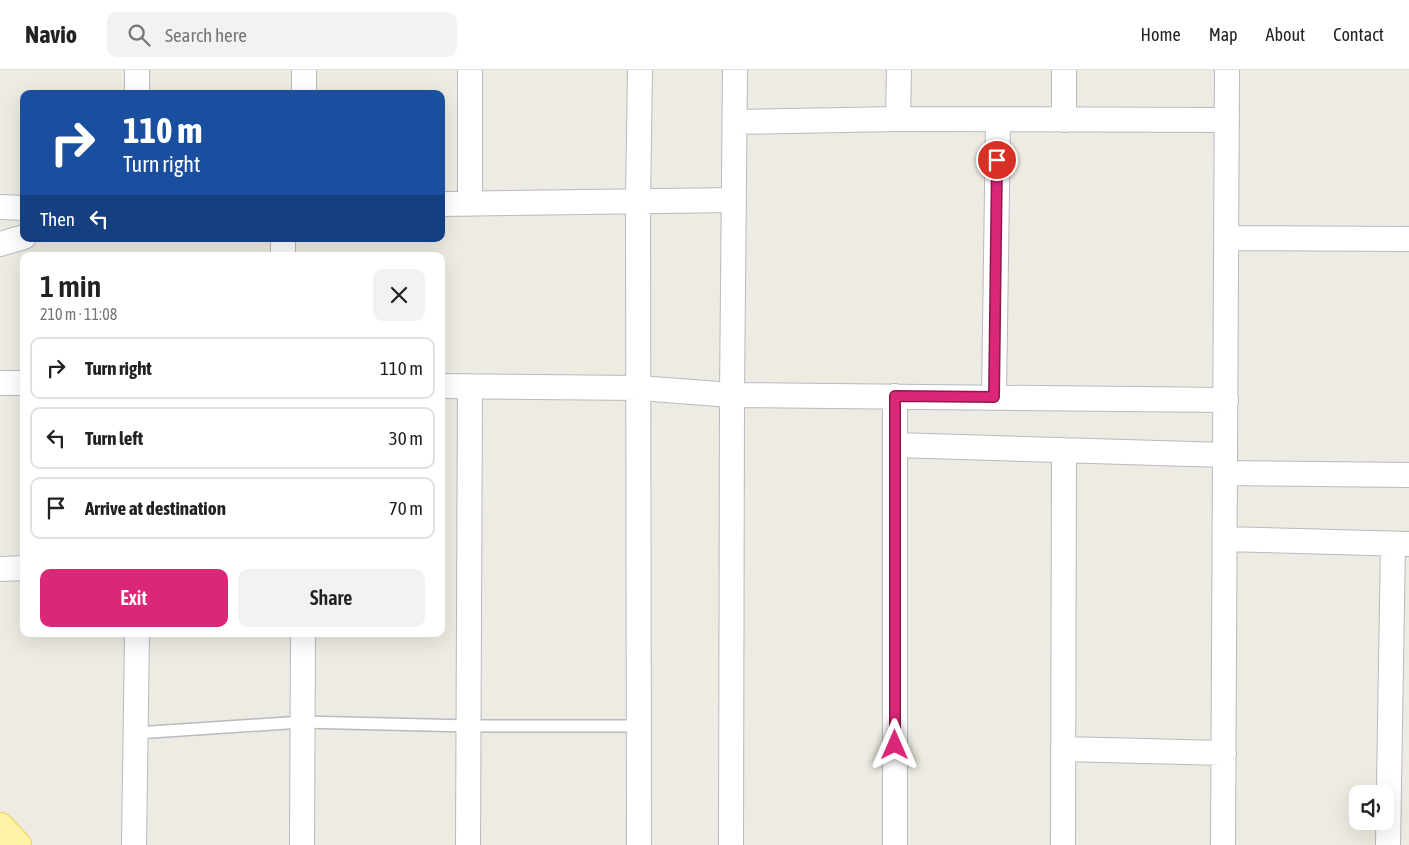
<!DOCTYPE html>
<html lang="en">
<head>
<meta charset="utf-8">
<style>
	:root { --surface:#fff; --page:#f2f2f2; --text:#222; --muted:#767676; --line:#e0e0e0; --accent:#db2777 }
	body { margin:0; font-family:"Asap Condensed",sans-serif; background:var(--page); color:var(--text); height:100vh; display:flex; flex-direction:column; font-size:19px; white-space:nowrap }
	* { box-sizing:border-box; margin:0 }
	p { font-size:16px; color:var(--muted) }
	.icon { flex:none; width:28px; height:28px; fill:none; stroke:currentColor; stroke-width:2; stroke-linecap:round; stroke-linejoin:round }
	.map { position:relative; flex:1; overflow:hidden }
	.sheet { position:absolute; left:20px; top:182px; width:425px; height:385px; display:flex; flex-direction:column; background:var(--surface); border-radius:10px; box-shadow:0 5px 20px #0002 }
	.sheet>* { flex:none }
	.banner { position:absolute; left:20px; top:20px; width:425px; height:152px; border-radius:10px; box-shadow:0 5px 20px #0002; background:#1a4fa0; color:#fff; overflow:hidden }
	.tools { position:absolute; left:1349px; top:715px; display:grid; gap:10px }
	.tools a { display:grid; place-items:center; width:45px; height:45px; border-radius:10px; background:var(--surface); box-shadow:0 5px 20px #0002; font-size:25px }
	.pin { position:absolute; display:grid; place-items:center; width:42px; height:42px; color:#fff; margin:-21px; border:2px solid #fff; border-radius:50%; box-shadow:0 1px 5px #0007 }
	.me { position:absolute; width:55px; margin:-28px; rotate:0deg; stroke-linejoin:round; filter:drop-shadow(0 0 4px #0008) }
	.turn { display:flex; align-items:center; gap:18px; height:105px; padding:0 20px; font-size:22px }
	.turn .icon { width:65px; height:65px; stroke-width:2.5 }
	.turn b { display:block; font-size:35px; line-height:42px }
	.then { display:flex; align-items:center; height:48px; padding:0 20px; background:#0003; gap:10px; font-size:19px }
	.round { display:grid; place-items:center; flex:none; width:52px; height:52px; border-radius:10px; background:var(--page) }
	.head { display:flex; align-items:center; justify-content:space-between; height:85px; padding:0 20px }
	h1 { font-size:30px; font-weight:600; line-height:38px }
	.primary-button { display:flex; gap:10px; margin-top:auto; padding:10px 20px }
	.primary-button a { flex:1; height:58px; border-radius:10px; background:var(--accent); color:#fff; font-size:20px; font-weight:600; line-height:58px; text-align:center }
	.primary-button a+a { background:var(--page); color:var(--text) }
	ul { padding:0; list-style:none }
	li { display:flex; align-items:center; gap:15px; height:62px; margin:0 10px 8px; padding:0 10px; border:2px solid var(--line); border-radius:10px }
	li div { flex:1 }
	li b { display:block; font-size:19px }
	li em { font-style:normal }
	header { display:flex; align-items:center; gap:30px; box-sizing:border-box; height:70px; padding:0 25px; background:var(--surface); border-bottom:1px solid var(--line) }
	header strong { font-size:24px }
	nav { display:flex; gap:28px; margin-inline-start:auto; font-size:18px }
	.search { width:350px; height:45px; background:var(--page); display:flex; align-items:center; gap:12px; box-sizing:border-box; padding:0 18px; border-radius:10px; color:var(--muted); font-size:19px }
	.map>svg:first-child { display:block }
</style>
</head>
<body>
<header>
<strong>Navio</strong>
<div class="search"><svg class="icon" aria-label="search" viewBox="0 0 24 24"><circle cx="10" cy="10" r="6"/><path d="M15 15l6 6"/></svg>Search here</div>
<nav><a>Home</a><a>Map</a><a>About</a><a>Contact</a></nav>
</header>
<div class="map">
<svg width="1409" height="775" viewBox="0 0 1409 775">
	<rect width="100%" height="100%" fill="#eeebe2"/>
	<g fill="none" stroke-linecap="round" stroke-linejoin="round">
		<defs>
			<path id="service" d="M136,663l166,-11 167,4h169"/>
			<path id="minor" d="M304,0v24
				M470,0v134
				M1064,0v50
				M137,24v-24
				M898,49l1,-49
				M735,52l163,-3 329,1
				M441,134l293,-4
				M0,137l24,1
				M1226,168l183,1
				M283,169v17
				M0,174l24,-7
				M0,313h24
				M441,316l198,2 93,7 494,5
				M895,326v449
				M994,327l4,-277
				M895,375l330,10
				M1225,403l184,2
				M1225,469l183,5
				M0,499l24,-1
				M1063,679l161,4
				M134,775l3,-211
				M302,775l1,-211
				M468,775l2,-458
				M639,775l-1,-643 2,-132
				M731,775l1,-450 3,-325
				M1063,775l1,-395
				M1223,775l4,-775
				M1388,775l5,-301"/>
			<path id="primary" d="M0,757l17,18"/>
		</defs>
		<!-- service casing -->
		<use href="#service" stroke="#b7babf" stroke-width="14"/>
		<!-- minor casing -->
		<use href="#minor" stroke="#b7babf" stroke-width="26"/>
		<!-- primary casing -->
		<use href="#primary" stroke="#f6cd52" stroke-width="30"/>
		<!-- service -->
		<use href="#service" stroke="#fff" stroke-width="11"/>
		<!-- minor -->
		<use href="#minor" stroke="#fff" stroke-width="24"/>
		<!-- primary -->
		<use href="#primary" stroke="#fff3a5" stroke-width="28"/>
	</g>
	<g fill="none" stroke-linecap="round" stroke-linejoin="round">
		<defs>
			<path id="route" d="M895,675v-349l99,1 3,-237"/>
		</defs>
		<!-- route casing -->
		<use href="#route" stroke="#8e194d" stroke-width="12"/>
		<!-- route -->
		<use href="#route" stroke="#db2777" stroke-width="9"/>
	</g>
</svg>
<div class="tools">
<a><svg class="icon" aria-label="sound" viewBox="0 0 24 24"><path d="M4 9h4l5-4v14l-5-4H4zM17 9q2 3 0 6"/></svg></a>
</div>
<div class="pin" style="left:997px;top:90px;background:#d93025"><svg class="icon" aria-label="arrive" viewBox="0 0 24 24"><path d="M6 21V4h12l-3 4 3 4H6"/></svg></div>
<svg class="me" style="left:895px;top:675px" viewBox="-20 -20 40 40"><path d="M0-17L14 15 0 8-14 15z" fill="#db2777" stroke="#fff" stroke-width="4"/></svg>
<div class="banner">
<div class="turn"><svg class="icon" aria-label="right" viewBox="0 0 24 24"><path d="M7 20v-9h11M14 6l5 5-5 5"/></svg><div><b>110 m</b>Turn right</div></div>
<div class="then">Then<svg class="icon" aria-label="left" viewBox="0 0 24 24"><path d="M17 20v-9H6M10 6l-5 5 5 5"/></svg></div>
</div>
<section class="sheet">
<div class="head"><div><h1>1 min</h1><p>210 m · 11:08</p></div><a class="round"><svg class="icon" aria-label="close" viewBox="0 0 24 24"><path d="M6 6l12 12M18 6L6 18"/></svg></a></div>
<ul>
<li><svg class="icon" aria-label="right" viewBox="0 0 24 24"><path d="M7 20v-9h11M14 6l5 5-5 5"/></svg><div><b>Turn right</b></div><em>110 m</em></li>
<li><svg class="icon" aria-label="left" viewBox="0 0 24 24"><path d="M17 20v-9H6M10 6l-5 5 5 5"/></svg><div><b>Turn left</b></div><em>30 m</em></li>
<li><svg class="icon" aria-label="arrive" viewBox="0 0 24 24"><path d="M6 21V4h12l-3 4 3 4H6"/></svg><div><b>Arrive at destination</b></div><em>70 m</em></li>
</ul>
<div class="primary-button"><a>Exit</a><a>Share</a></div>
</section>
</div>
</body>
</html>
